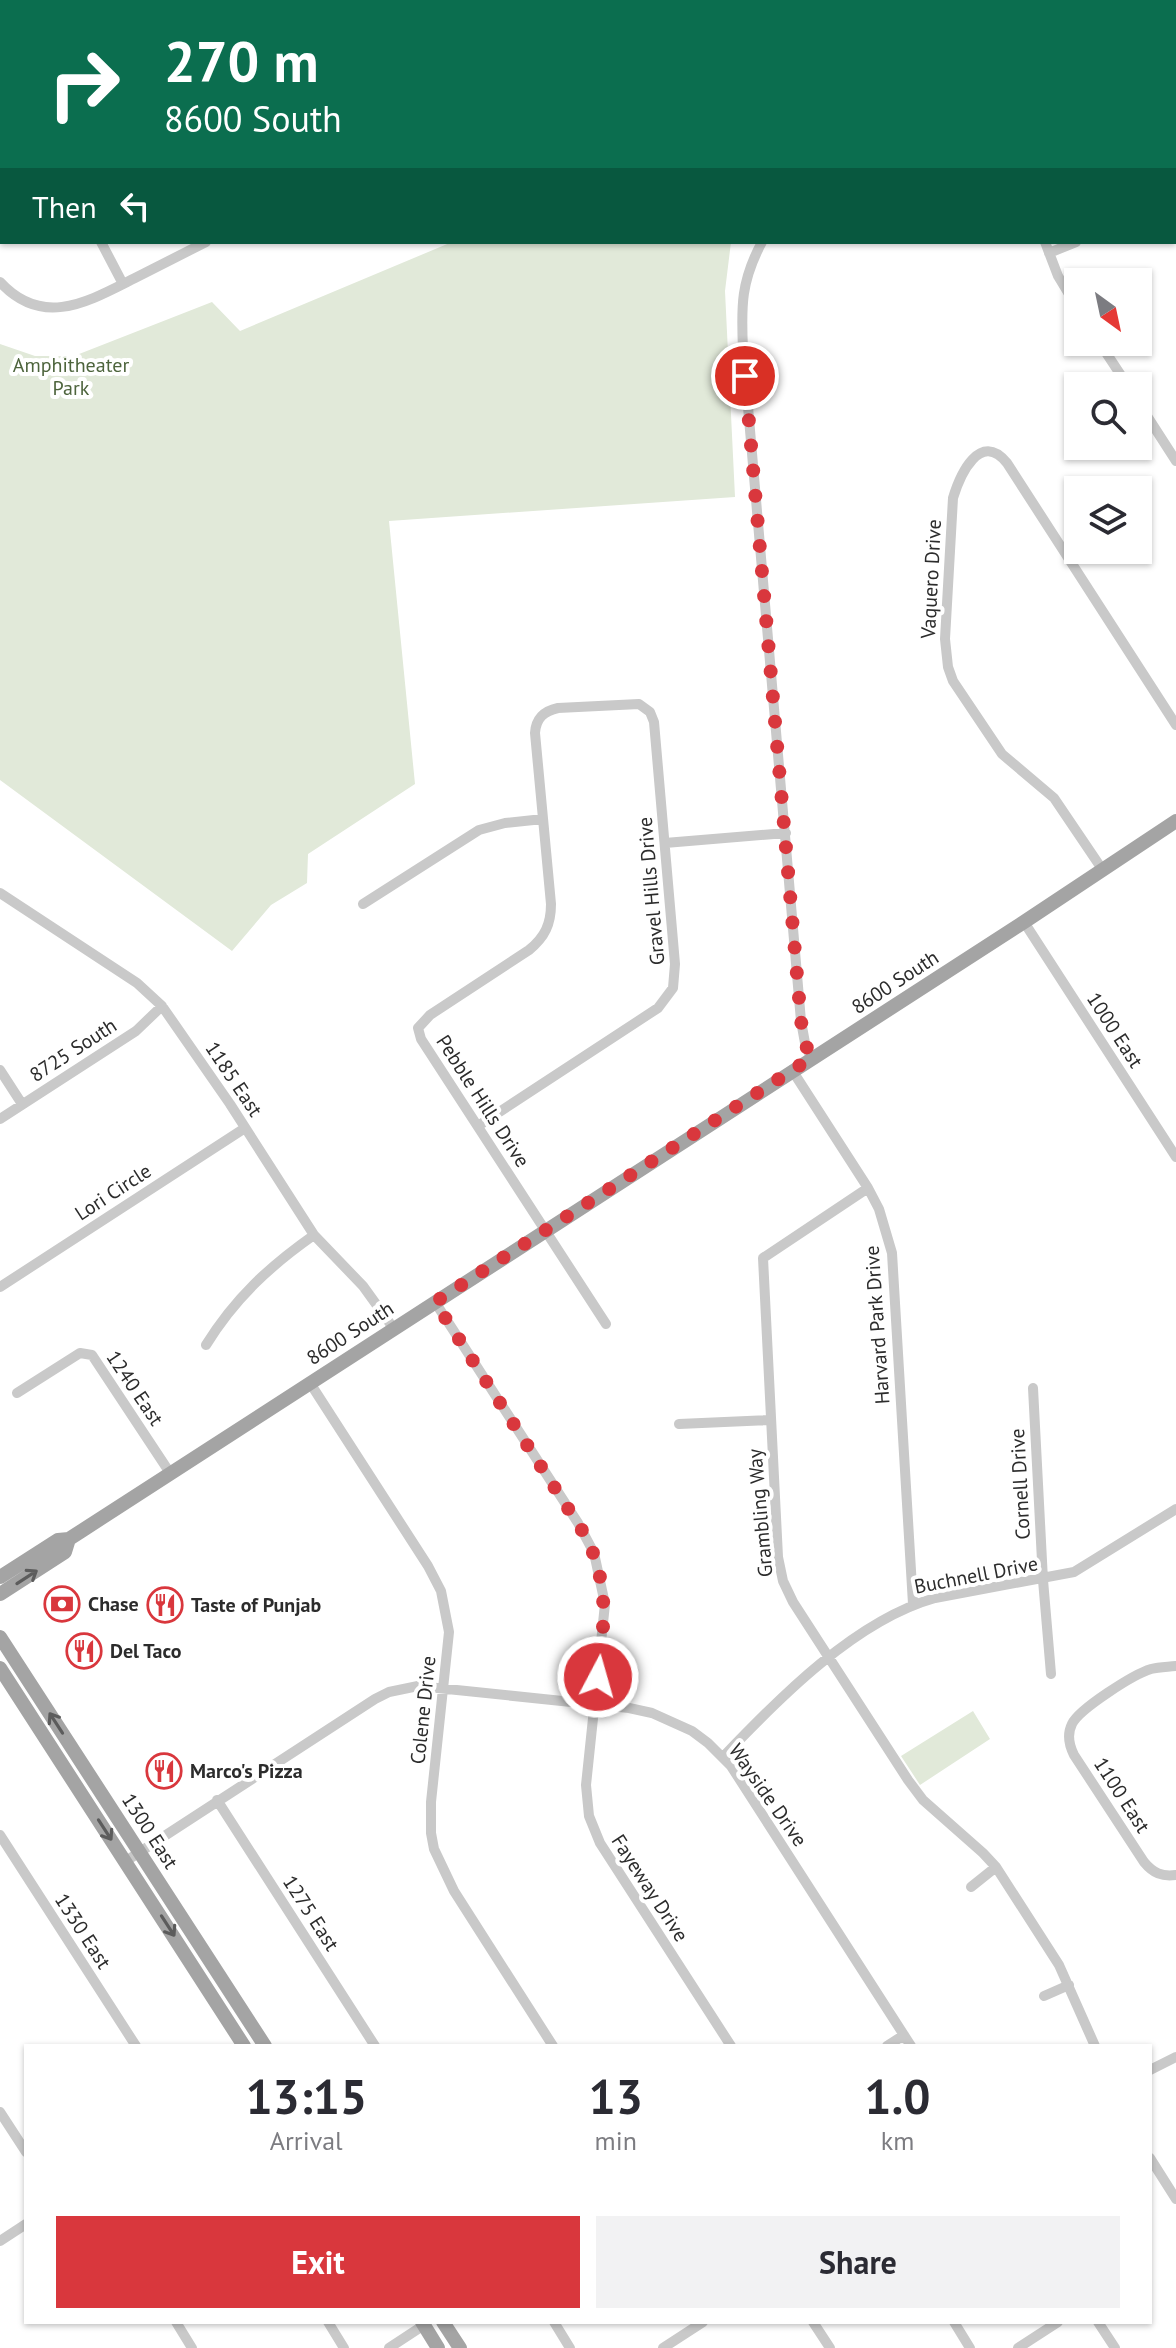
<!DOCTYPE html>
<html lang="en">
<head>
<meta charset="utf-8">
<style>
	:root { --surface:#fff; --page:#f2f2f3; --text:#2b2b33; --muted:#7c7c81; --accent:#d9373d }
	body { margin:0; font-family:"PT Sans",sans-serif; background:var(--page); color:var(--text); height:100vh; display:flex; flex-direction:column; font-size:30px; white-space:nowrap }
	* { box-sizing:border-box; margin:0 }
	p { font-size:26px; color:var(--muted) }
	.icon { flex:none; width:44px; height:44px; fill:none; stroke:currentColor; stroke-width:2; stroke-linecap:round; stroke-linejoin:round }
	.map { position:relative; flex:1; overflow:hidden }
	.side { position:absolute; left:24px; top:2044px; width:1128px; height:280px; display:flex; flex-direction:column; background:var(--surface); border-radius:0px; box-shadow:0 2px 6px #0004 }
	.side>* { flex:none }
	.guide { position:absolute; left:0px; top:0px; width:1176px; height:244px; box-shadow:0 2px 6px #0004; background:#0b6e4f; color:#fff; overflow:hidden }
	.needle { width:52px; rotate:147deg }
	.buttons { position:absolute; left:1064px; top:268px; display:grid; gap:16px }
	.buttons a { display:grid; place-items:center; width:88px; height:88px; border-radius:0px; background:var(--surface); box-shadow:0 2px 6px #0004; font-size:40px }
	.pin { position:absolute; display:grid; place-items:center; width:68px; height:68px; color:#fff; margin:-34px; border:4px solid #fff; border-radius:50%; box-shadow:0 2px 8px #0007 }
	.me { position:absolute; width:88px; margin:-44px; rotate:6deg; stroke-linejoin:round; filter:drop-shadow(0 0 6px #0008) }
	.turn { display:flex; align-items:center; gap:28px; height:168px; padding:0 32px; font-size:36px }
	.turn .icon { width:104px; height:104px; stroke-width:2.5 }
	.turn b { display:block; font-size:56px; line-height:68px }
	.then { display:flex; align-items:center; height:76px; padding:0 32px; background:#0003; gap:16px; font-size:30px }
	.eta { display:flex; justify-content:space-evenly; align-items:center; height:136px; text-align:center }
	.eta b { font-size:48px; font-weight:700; line-height:56px }
	.action { display:flex; gap:16px; margin-top:auto; padding:16px 32px }
	.action a { flex:1; height:92px; border-radius:0px; background:var(--accent); color:#fff; font-size:32px; font-weight:700; line-height:92px; text-align:center }
	.action a+a { background:var(--page); color:var(--text) }
	.map>svg:first-child { display:block }
</style>
</head>
<body>
<div class="map">
<svg width="1176" height="2348" viewBox="0 0 1176 2348">
	<rect width="100%" height="100%" fill="#fff"/>
	<!-- green -->
	<path fill="#e1e9d9" d="M452,242h279l-6,49 10,206 -346,24 26,263 -107,70 -1,29 -36,22 -39,46 -232,-171v-436l35,12h39l138,-54 28,29z
		M973,1711l17,28 -70,46 -19,-29z"/>
	<g fill="none" stroke-linecap="round" stroke-linejoin="round">
		<!-- minor -->
		<path stroke="#c9c9c9" stroke-width="10" d="M437,0v2
			M707,0l1,2
			M788,0l3,2
			M327,2l1,-2
			M815,2l6,-2
			M1034,2l5,-2
			M1174,83l2,1
			M0,98l2,4
			M1174,215h2
			M101,242l22,42
			M762,242c-21,39 -21,64 -19,107l58,672 4,22 6,15
			M1045,242l13,34 20,33
			M1049,253l27,-11
			M0,282c43,47 89,19 135,-4 24,-12 47,-24 71,-36
			M1099,342l29,44
			M1138,402l38,59
			M665,843l121,-10
			M1102,869l-48,-71 -52,-44 -49,-73 -5,-14 -3,-28 8,-141c7,-23 27,-68 54,-35l169,262
			M0,893l137,90 25,23 68,98 84,131 49,51 31,43
			M363,904l116,-74 26,-7 38,-4
			M1024,922l152,235
			M0,1070l22,34
			M792,1070l76,118 11,21 13,44 21,351
			M0,1119l136,-88 26,-25
			M478,1126l180,-118 15,-20 2,-24 -21,-242 -4,-10 -11,-8 -81,4c-14,3 -22,10 -23,25l16,171c0,20 -6,33 -22,46l-99,65 -12,13 3,11 185,285
			M868,1188l-105,70 15,299 5,24 10,21 115,178 15,20 60,53 13,14 63,98 36,81
			M0,1287l245,-159
			M435,1302l143,221 16,30 11,51 -19,181 3,31 11,27 131,203
			M206,1345c29,-47 64,-79 108,-110
			M310,1383l118,183 13,25 8,41 -18,170v31l3,16 20,42 99,155
			M1033,1388l10,192 8,94
			M17,1393l63,-40 12,2 78,118
			M679,1424l91,-4
			M1176,1666c-9,1 -17,1 -25,3 -17,5 -72,40 -79,55 -5,10 -3,21 2,31l70,107c9,11 18,15 32,13
			M723,1757c56,-59 133,-137 212,-159l139,-26 102,-63
			M217,1800l158,246
			M0,1835l136,211
			M126,1861l249,-162 14,-7 29,-6 211,22 23,5 40,18 16,12 23,23 180,280
			M971,1887l25,-20
			M1044,1996l25,-11
			M887,2046l17,-11
			M1150,2070l26,-13
			M0,2112l26,40
			M1150,2158l26,41
			M0,2241l26,-17
			M176,2322l16,26
			M328,2322l16,26
			M554,2322l16,26
			M813,2322l17,26
			M954,2322l16,26
			M1098,2322l17,26
			M389,2348l35,-23
			M663,2348l40,-26
			M1018,2348l40,-26"/>
		<!-- major -->
		<path stroke="#a4a4a4" stroke-width="14" d="M0,1577l58,-37 11,-1 14,-9 941,-608 152,-101
			M0,1594l65,-42 4,-13
			M0,1637l265,409
			M0,1668l244,378
			M422,2322l16,26
			M443,2322l17,26"/>
	</g>
	<!-- one-way arrows -->
	<defs><path id="oneway-shaft" d="M-6 0H5M1.5-3L5.5 0L1.5 3" fill="none" stroke-width="1.6" stroke-linecap="round" stroke-linejoin="round" transform="scale(2)"/></defs>
	<g stroke="#5c5c5c">
		<use href="#oneway-shaft" transform="translate(27 1577) rotate(-33)"/>
		<use href="#oneway-shaft" transform="translate(56 1723) rotate(-123)"/>
		<use href="#oneway-shaft" transform="translate(105 1830) rotate(57)"/>
		<use href="#oneway-shaft" transform="translate(168 1926) rotate(57)"/>
	</g>
	<g fill="none" stroke-linecap="round" stroke-linejoin="round">
		<!-- route -->
		<path stroke="#d9373d" stroke-width="14" stroke-dasharray="0 25.2" d="M598,1677c6,-55 12,-87 -11,-139l-152,-236 376,-244 -6,-15 -4,-22 -56,-645"/>
	</g>
	<!-- icons -->
	<defs>
		<symbol id="bank-ring" viewBox="-11 -11 22 22"><circle r="9.5" fill="#fff" stroke="#d9373d" stroke-width="1.5"/><path d="M-6-4H6V4H-6ZM0-2.3a2.3 2.3 0 1 0 0 4.6a2.3 2.3 0 1 0 0-4.6Z" fill="#d9373d"/></symbol>
		<symbol id="restaurant-ring" viewBox="-11 -11 22 22"><circle r="9.5" fill="#fff" stroke="#d9373d" stroke-width="1.5"/><path d="M-5-6h1v4h1v-4h1v4h1v-4h1v5L-1.5 .5V6h-2V.5L-5-1ZM5-6V6H3V1.5H1.5Q1.5-4 5-6Z" fill="#d9373d"/></symbol>
	</defs>
	<g fill-rule="evenodd">
		<use href="#bank-ring" x="42" y="1584" width="40" height="40"/>
		<use href="#restaurant-ring" x="145" y="1585" width="40" height="40"/>
		<use href="#restaurant-ring" x="64" y="1631" width="40" height="40"/>
		<use href="#restaurant-ring" x="144" y="1751" width="40" height="40"/>
	</g>
	<g text-anchor="middle" dominant-baseline="central" stroke-width="8" stroke-linejoin="round" paint-order="stroke">
		<!-- park labels -->
		<g font-size="20" fill="#4d643c" stroke="#fff">
			<text x="71" y="365">Amphitheater<tspan x="71" dy="23">Park</tspan></text>
		</g>
		<!-- street labels -->
		<g font-size="20" fill="#2c2c2c" stroke="#fff">
			<text transform="translate(931 579) rotate(-87)">Vaquero Drive</text>
			<text transform="translate(651 891) rotate(-95)">Gravel Hills Drive</text>
			<text transform="translate(895 982) rotate(-33)">8600 South</text>
			<text transform="translate(1115 1030) rotate(57)">1000 East</text>
			<text transform="translate(73 1050) rotate(-33)">8725 South</text>
			<text transform="translate(234 1079) rotate(56)">1185 East</text>
			<text transform="translate(483 1101) rotate(57)">Pebble Hills Drive</text>
			<text transform="translate(113 1192) rotate(-33)">Lori Circle</text>
			<text transform="translate(877 1325) rotate(-94)">Harvard Park Drive</text>
			<text transform="translate(350 1333) rotate(-33)">8600 South</text>
			<text transform="translate(135 1388) rotate(56)">1240 East</text>
			<text transform="translate(1020 1484) rotate(-93)">Cornell Drive</text>
			<text transform="translate(760 1513) rotate(-95)">Grambling Way</text>
			<text transform="translate(976 1575) rotate(-11)">Buchnell Drive</text>
			<text transform="translate(423 1710) rotate(-84)">Colene Drive</text>
			<text transform="translate(768 1795) rotate(55)">Wayside Drive</text>
			<text transform="translate(1122 1795) rotate(57)">1100 East</text>
			<text transform="translate(150 1831) rotate(57)">1300 East</text>
			<text transform="translate(650 1888) rotate(57)">Fayeway Drive</text>
			<text transform="translate(311 1913) rotate(57)">1275 East</text>
			<text transform="translate(83 1931) rotate(57)">1330 East</text>
		</g>
		<!-- poi labels -->
		<g font-size="20" font-weight="bold" fill="#2c2c2c" stroke="#fff" text-anchor="start">
			<text x="88" y="1604">Chase</text>
			<text x="191" y="1605">Taste of Punjab</text>
			<text x="110" y="1651">Del Taco</text>
			<text x="190" y="1771">Marco's Pizza</text>
		</g>
	</g>
</svg>
<div class="buttons">
<a><svg class="needle" viewBox="-14 -14 28 28"><path d="M0-13l5 13h-10z" fill="#e53935"/><path d="M0 13l5-13h-10z" fill="#7c7c81"/></svg></a>
<a><svg class="icon" aria-label="search" viewBox="0 0 24 24"><circle cx="10" cy="10" r="6"/><path d="M15 15l6 6"/></svg></a>
<a><svg class="icon" aria-label="layers" viewBox="0 0 24 24"><path d="M12 4l9 5-9 5-9-5zM3 14l9 5 9-5"/></svg></a>
</div>
<div class="pin" style="left:745px;top:376px;background:#d93025"><svg class="icon" aria-label="arrive" viewBox="0 0 24 24"><path d="M6 21V4h12l-3 4 3 4H6"/></svg></div>
<svg class="me" style="left:598px;top:1677px" viewBox="-20 -20 40 40"><circle r="17" fill="#d9373d" stroke="#fff" stroke-width="3"/><path d="M0-11L8 9 0 5-8 9z" fill="#fff"/></svg>
<div class="guide">
<div class="turn"><svg class="icon" aria-label="right" viewBox="0 0 24 24"><path d="M7 20v-9h11M14 6l5 5-5 5"/></svg><div><b>270 m</b>8600 South</div></div>
<div class="then">Then<svg class="icon" aria-label="left" viewBox="0 0 24 24"><path d="M17 20v-9H6M10 6l-5 5 5 5"/></svg></div>
</div>
<section class="side">
<div class="eta">
<div><b>13:15</b><p>Arrival</p></div>
<div><b>13</b><p>min</p></div>
<div><b>1.0</b><p>km</p></div>
</div>
<div class="action"><a>Exit</a><a>Share</a></div>
</section>
</div>
</body>
</html>
